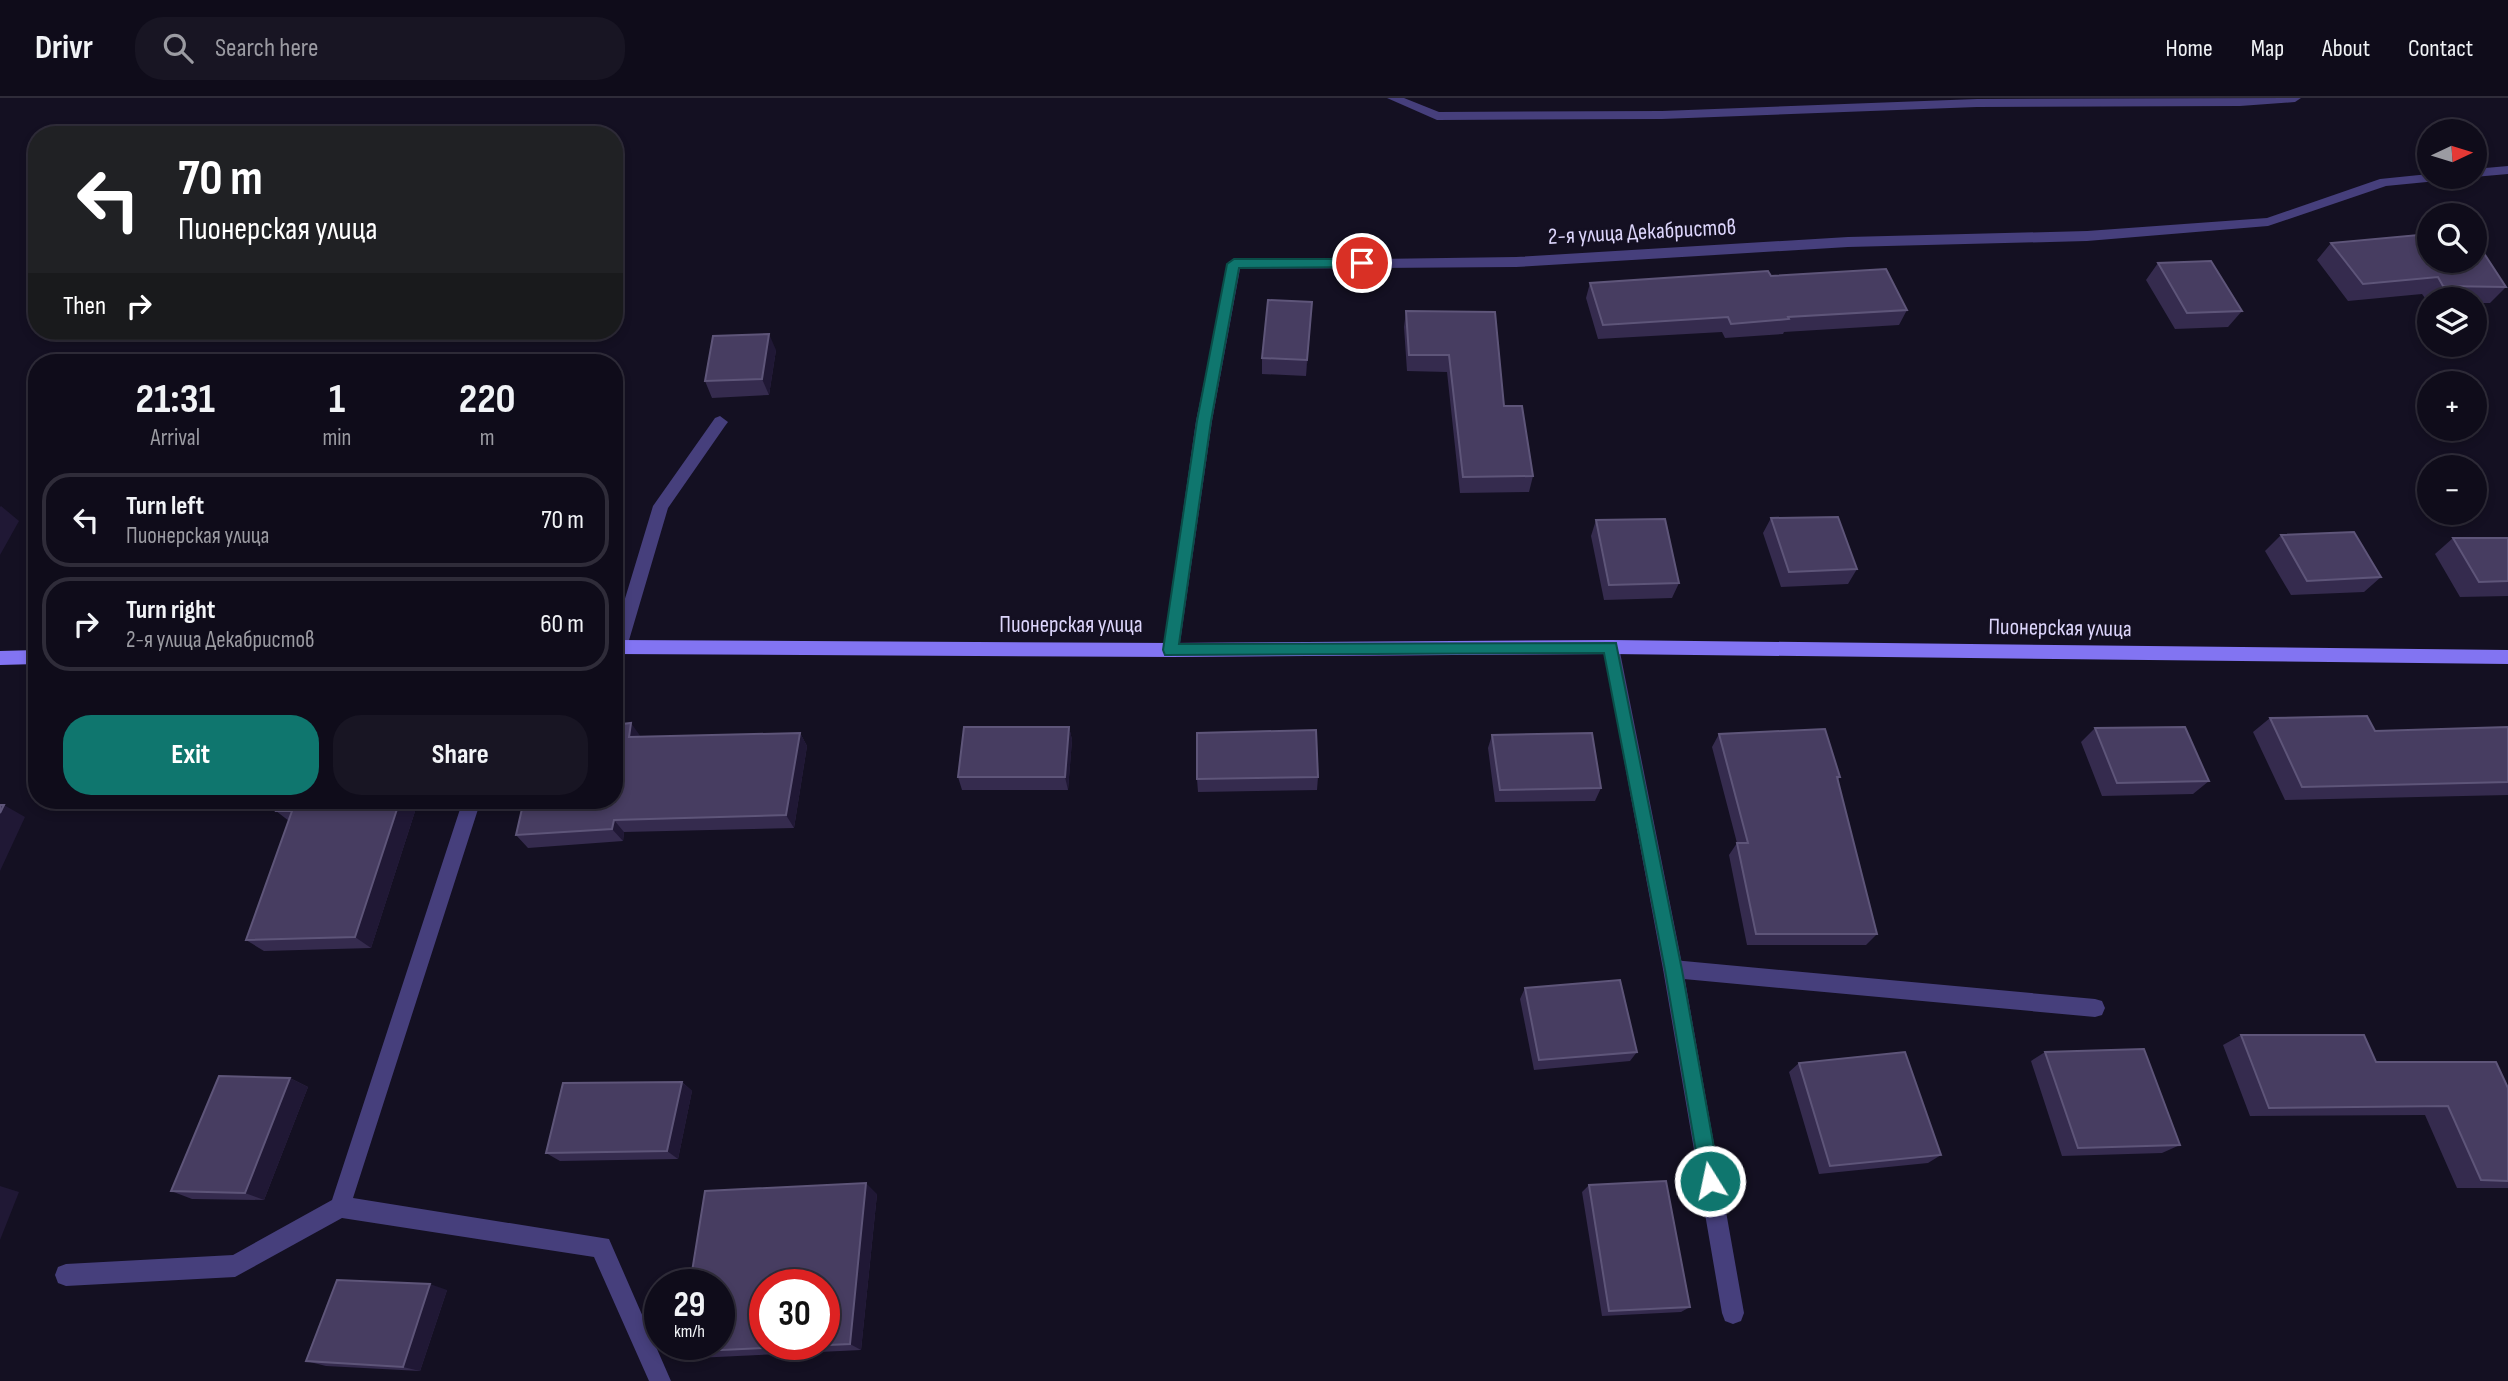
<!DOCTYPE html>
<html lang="en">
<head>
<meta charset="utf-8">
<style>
	:root { --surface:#0f0c1a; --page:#181523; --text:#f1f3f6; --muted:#9b9ba2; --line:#2f2c39; --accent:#0f766e }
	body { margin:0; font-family:"Sofia Sans Condensed",sans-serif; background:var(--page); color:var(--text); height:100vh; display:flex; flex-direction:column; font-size:26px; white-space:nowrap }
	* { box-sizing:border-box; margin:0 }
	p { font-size:23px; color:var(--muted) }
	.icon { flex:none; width:38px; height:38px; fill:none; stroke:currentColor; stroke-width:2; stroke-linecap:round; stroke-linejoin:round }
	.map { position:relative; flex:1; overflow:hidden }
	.sheet { position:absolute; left:28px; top:256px; width:595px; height:455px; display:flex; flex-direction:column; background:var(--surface); border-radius:28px; box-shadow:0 4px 10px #0003,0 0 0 2px var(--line) }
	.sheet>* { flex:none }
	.banner { position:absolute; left:28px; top:28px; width:595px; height:214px; border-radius:28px; box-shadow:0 4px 10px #0003,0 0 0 2px var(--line); background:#202124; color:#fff; overflow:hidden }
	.needle { width:46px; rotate:86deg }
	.tools { position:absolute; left:2417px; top:21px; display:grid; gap:14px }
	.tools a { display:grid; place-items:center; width:70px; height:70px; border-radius:50%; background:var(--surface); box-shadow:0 4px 10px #0003,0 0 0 2px var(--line); font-size:35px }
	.speed { position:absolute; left:644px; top:1171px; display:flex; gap:14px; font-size:35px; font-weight:700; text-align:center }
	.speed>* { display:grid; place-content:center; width:91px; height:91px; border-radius:50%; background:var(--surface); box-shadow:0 4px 10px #0003,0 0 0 2px var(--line); line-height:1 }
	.speed small { font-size:18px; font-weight:400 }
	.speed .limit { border:10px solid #d22; background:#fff; color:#111 }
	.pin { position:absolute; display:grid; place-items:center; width:60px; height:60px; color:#fff; margin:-30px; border:4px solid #fff; border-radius:50%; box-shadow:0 2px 7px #0007 }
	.me { position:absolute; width:77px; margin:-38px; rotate:350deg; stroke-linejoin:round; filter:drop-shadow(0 0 5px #0008) }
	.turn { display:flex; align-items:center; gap:24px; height:147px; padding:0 35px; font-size:32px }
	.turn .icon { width:91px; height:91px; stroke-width:2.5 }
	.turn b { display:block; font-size:49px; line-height:60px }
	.then { display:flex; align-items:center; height:66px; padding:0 35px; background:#0003; gap:14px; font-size:26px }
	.eta { display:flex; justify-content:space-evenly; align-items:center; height:119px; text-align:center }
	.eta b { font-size:42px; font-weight:700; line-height:49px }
	.primary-button { display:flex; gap:14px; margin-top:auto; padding:14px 35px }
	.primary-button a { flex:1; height:80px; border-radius:28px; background:var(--accent); color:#fff; font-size:28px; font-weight:700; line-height:80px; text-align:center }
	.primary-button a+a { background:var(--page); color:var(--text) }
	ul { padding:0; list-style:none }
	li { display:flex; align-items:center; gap:21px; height:94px; margin:0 14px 10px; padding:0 21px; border:4px solid var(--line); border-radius:28px }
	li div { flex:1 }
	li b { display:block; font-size:26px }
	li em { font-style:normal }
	header { display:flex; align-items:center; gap:42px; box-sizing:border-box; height:98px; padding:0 35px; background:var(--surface); border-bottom:2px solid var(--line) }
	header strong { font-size:33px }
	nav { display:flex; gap:38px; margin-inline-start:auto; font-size:24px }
	.search { width:490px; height:63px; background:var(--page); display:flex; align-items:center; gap:18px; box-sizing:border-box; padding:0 24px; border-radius:28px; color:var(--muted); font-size:26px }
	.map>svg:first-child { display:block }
</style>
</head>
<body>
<header>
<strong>Drivr</strong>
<div class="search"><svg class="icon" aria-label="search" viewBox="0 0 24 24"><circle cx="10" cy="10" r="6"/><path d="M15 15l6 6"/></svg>Search here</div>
<nav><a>Home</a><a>Map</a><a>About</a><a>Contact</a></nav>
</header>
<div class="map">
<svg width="2508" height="1283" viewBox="0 0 2508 1283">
	<rect width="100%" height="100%" fill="#141022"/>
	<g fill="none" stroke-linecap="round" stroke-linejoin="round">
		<!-- lane -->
		<path fill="#463f7c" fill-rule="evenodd" d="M720,318l8,6 -3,4 -57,82 -41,139 -2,5h-11v-17l39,-129 62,-88z
			M463,702h18l-128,398 256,41 62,142h-22l-55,-124 -252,-39 -107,59 -169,9 -8,-3 -3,-8 3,-8 8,-3 167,-9 99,-55z
			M1673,862l422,39 7,2 3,7 -3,7 -7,2 -422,-39 -7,-3 -3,-6 3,-6z"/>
		<!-- street -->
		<path fill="#463f7c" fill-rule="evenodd" d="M1387,0h17l35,14 223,-1 315,-12 324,-1 -6,4 -55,4 -263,1 -315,12 -225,1z
			M2508,68v8l-34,3h-2h2v-8z
			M2429,76v3h15l-7,4 -51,5 -118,40 -181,15 -239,6 -332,20 -276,2 -28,152 -33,229 -2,5h-12l-2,-5 33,-229 33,-160 287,-4 332,-20 239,-6 180,-13 113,-39z
			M1611,542l6,2 2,5 64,322 61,344 -3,8 -8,3 -8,-3 -3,-8 -59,-344 -60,-322 2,-5z"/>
		<!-- secondary -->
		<path fill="#8274f2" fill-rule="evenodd" d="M614,542l557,3 440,-3 897,10v14l-897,-10 -440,3 -557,-3z
			M37,552v14l-37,1v-14z"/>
	</g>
	<!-- wall -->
	<path fill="#352b4e" d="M2331,145l175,44 -16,16h-16v-4h-45v4l-1,-1 -6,-8 -74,7 -31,-41z
		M2158,165l84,48 -14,16 -53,2 -29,-49z
		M1771,178l136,34 -8,15 -115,7 -1,2 -58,4 -3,-6 -124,7 -12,-41 4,-15z
		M1406,213l98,95 29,70 -4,16 -69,1 -13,-121 -40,-1 -3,-44z
		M1311,221l-5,57 -44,-2v-16z
		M776,252l-7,45 -57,3 -7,-17z
		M1771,420l86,51 -9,15 -67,3 -18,-54z
		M1596,422l83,63 -7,15 -68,2 -13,-64z
		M2281,437l100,42 -17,15 -73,3 -26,-44z
		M2453,440h55v58l-48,1 -25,-43z
		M2270,620l105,13 133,-4v68l-223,5 -32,-68z
		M1069,629l3,13 -4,50h-106l-4,-13z
		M2095,630l114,53 -16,13 -91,2 -21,-54z
		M800,635l7,13 -13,82 -170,4 -1,9 -95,7 -12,-13 125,-98z
		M1719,636l121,43 -2,3 39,154 -11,11h-119l-18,-90 8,-12 -25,-96z
		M1492,637l109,53 -6,13 -100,1 -7,-54z
		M1318,679l-1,13 -119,2 -1,-13z
		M56,702h109l-2,3 -95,5z
		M280,702h154l-1,2h-15l-47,146 -107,3 -18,-11 43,-119 -13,-10z
		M1525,890l112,64 -7,9 -96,9 -14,-71z
		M2241,937l267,53v100h-51l-32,-73 -175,1 -27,-71z
		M2045,954l135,93 -18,8 -100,3 -31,-95z
		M1799,965l142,92 -13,8 -109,11 -30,-102z
		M290,980l18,9 -44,113 -72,-1 -21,-8z
		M682,984l10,9 -14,68 -118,2 -14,-8z
		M1589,1087l101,122 -9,5 -79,4 -20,-124z
		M877,1096l-16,156 -165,8 -17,-6z
		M447,1192l-27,81 -94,-5 -20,-5z"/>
	<!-- shaded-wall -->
	<path fill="#201835" d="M1312,204l-1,17 -5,57 1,-16z
		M769,236l7,16 -7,45 -7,-16z
		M1,408l18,15 -19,34v-48z
		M631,625l10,14h-12z
		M1069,629l3,13 -4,50 -3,-13z
		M800,635l7,13 -13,82 -8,-13z
		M400,702h15l3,2 -47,146 -16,-11z
		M4,707l21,12 -25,54v-58z
		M614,722l10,12 -1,9 -11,-12z
		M290,980l18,9 -44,113 -19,-7z
		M682,984l10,9 -14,68 -11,-8z
		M866,1085l11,11 -16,156 -11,-6z
		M0,1088l19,6 -19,48z
		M430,1186l17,6 -27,81 -17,-4z"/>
	<!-- building -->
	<path fill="#473d61" stroke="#5e5579" stroke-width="2" fill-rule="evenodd" d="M2429,136v27h45v-23l32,49 -63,-1 -5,-9 -75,7 -32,-41z
		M2211,163l31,50 -55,2 -29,-50z
		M1886,171l21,41 -119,7 1,2 -58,5 -3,-7 -125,8 -13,-42 178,-12 3,5z
		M1268,202l44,2 -5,58 -45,-2z
		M1406,213l89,1 9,94h18l11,70 -70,1 -14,-122h-40z
		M769,236l-7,45 -57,2 8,-45z
		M1838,419l19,52 -68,3 -18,-54z
		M1665,421l14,64 -70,2 -13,-65z
		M2354,434l27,45 -74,4 -26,-46z
		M2453,440h55v43l-29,1z
		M2367,618l8,15 133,-4v55l-206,5 -32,-69z
		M631,625l-2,14 171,-4 -14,82 -172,5 -2,9 -96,6 8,-35h90v-75z
		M964,629h105l-4,50h-107z
		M2185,629l24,54 -92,2 -22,-55z
		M1825,631l15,48h-3l40,157h-121l-19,-91h11l-29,-109z
		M1316,632l2,47 -121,2v-46z
		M1592,635l9,55 -101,2 -8,-55z
		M280,702h120l-45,137 -109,3 46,-129h-16z
		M0,707h4l-4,8z
		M1620,882l17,72 -98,8 -14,-72z
		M2241,937h123l12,27h120l12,26v93l-27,-1 -33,-74 -179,2z
		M2144,951l36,96 -102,3 -33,-96z
		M1905,954l36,103 -111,11 -31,-103z
		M219,978l71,2 -45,115 -74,-2z
		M682,984l-15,69 -121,2 17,-70z
		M1666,1083l24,126 -81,4 -20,-126z
		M866,1085l-16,161 -171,8 2,-8h38v-60h-29l15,-93zM765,1186h59v60h-59z
		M337,1182l93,4 -27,83 -97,-6z"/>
	<!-- route -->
	<path fill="#0f766e" stroke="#0a4d48" stroke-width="2" d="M1234,161h128l7,4 -7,4 -123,1 -28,153 -32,223 437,-1 66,327 38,211 -3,6 -7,3 -6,-3 -3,-6 -36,-211 -61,-317 -439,2 -2,-5 34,-229 30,-157z"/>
	<g text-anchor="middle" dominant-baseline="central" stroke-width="5" stroke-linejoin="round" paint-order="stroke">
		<!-- street labels -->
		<g font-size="23" fill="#dcd5fb" stroke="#141022">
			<text transform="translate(1642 134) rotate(-3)">2-я улица Декабристов</text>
			<text x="1071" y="527">Пионерская улица</text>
			<text transform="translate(2060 530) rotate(1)">Пионерская улица</text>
		</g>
	</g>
</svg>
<div class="tools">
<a><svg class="needle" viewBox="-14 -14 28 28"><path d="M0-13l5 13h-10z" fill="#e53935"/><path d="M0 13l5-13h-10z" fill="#9b9ba2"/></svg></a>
<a><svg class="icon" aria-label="search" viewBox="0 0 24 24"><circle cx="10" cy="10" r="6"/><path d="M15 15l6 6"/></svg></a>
<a><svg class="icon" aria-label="layers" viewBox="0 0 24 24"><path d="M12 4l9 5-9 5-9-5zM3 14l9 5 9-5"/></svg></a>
<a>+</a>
<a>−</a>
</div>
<div class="speed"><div>29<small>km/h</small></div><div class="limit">30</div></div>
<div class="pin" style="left:1362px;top:165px;background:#d93025"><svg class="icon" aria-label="arrive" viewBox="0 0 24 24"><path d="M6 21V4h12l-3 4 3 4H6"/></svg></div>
<svg class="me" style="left:1710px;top:1083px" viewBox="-20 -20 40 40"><circle r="17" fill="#0f766e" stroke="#fff" stroke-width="3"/><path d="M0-11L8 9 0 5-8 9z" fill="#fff"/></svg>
<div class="banner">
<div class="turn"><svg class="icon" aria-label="left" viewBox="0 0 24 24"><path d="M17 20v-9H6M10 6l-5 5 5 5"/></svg><div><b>70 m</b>Пионерская улица</div></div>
<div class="then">Then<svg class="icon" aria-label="right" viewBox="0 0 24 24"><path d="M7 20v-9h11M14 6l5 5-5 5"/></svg></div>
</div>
<section class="sheet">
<div class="eta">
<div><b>21:31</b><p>Arrival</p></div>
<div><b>1</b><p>min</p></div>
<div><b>220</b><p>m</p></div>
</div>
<ul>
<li><svg class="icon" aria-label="left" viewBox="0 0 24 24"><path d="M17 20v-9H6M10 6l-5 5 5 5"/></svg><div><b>Turn left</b><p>Пионерская улица</p></div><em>70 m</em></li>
<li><svg class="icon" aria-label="right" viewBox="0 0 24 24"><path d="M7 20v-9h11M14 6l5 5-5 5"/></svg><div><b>Turn right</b><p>2-я улица Декабристов</p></div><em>60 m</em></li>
</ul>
<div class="primary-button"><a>Exit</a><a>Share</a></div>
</section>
</div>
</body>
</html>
